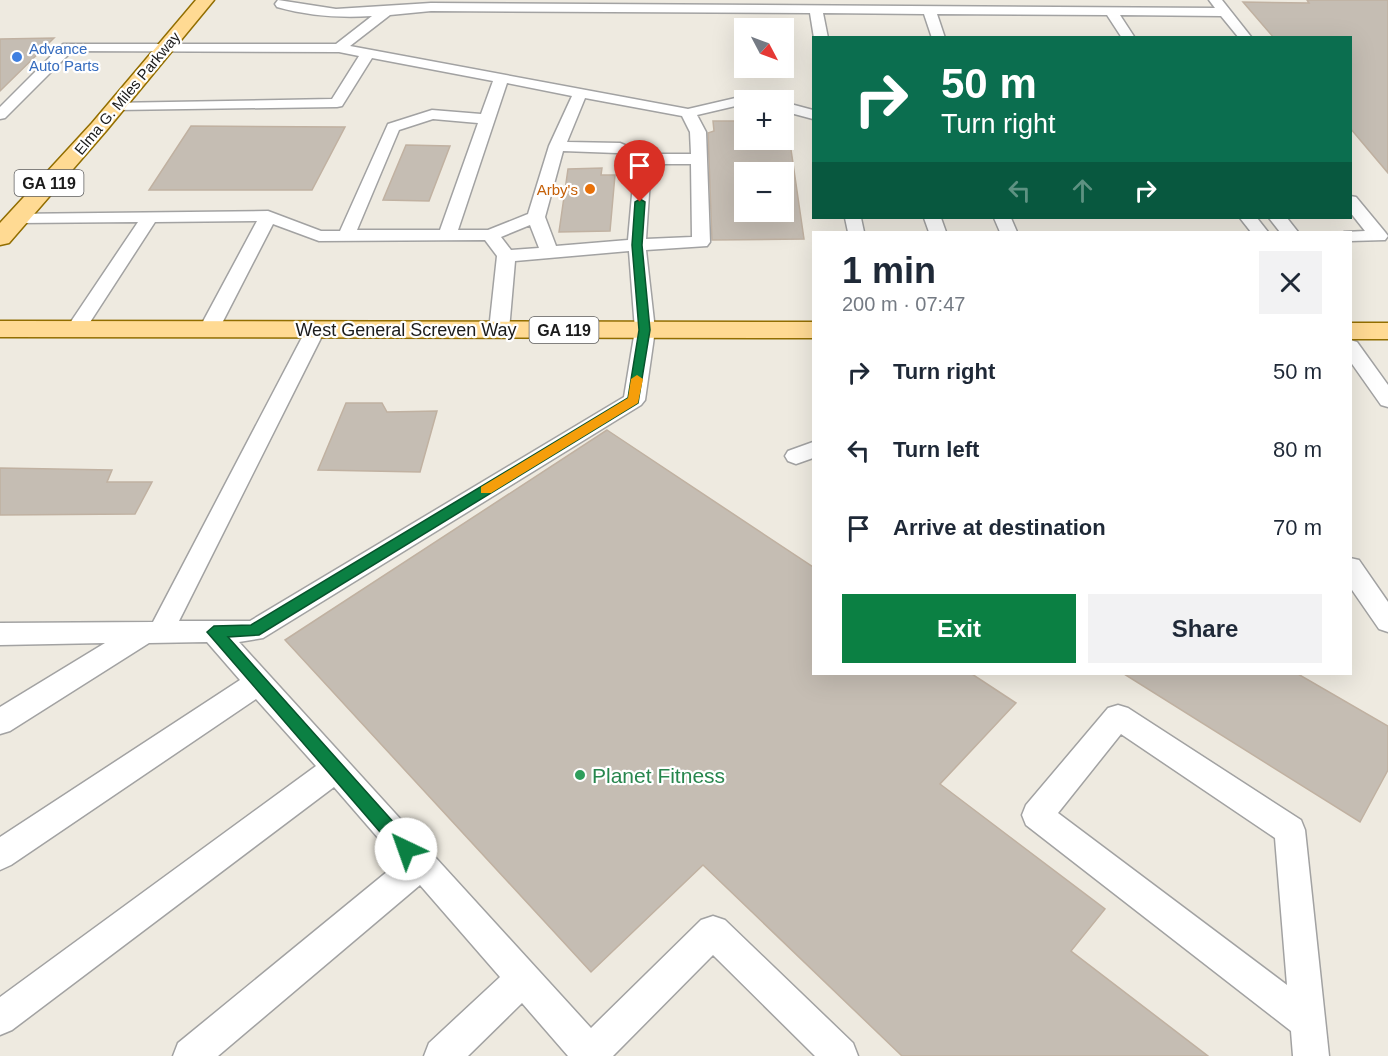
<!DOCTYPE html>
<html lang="en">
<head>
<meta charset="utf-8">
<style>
	:root { --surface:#fff; --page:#f2f2f3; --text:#1f2937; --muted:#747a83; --accent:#0b8043 }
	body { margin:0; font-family:Arial,sans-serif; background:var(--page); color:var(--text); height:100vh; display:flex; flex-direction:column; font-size:22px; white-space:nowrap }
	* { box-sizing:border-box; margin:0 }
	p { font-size:20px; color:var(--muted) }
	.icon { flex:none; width:33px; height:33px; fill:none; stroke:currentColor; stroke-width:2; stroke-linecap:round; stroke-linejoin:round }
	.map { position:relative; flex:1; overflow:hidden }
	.sheet { position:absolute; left:812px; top:231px; width:540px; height:444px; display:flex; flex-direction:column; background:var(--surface); border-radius:0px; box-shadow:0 6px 24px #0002 }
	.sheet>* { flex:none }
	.banner { position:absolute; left:812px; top:36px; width:540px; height:183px; border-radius:0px; box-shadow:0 6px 24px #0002; background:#0b6e4f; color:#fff; overflow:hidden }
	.needle { width:39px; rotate:131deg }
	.tools { position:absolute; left:734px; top:18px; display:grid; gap:12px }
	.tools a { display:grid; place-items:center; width:60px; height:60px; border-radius:0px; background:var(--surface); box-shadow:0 6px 24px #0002; font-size:30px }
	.pin { position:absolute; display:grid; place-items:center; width:51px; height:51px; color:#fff; margin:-62px -26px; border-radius:50% 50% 50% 0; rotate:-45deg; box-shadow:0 0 6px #0007 }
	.pin .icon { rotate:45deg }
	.me { position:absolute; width:66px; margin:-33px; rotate:318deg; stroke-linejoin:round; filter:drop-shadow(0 0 4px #0008) }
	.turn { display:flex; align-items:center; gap:21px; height:126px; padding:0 30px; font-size:27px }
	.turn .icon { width:78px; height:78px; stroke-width:2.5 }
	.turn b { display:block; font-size:42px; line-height:51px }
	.lanes { display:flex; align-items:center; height:57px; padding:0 30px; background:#0003; justify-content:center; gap:30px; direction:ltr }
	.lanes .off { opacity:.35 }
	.round { display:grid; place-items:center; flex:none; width:63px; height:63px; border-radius:0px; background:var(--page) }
	.summary { display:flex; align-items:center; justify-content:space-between; height:102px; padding:0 30px }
	h1 { font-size:36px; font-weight:700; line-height:45px }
	.cta { display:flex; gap:12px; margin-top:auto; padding:12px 30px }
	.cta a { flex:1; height:69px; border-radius:0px; background:var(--accent); color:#fff; font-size:24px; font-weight:700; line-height:69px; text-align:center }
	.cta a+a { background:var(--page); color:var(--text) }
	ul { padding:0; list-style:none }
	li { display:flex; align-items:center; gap:18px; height:78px; padding:0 30px }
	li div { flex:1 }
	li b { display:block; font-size:22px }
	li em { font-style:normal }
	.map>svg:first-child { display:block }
</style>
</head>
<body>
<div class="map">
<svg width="1388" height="1056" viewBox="0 0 1388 1056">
	<rect width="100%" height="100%" fill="#eeeae0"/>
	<!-- building -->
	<path fill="#c5bdb3" stroke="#c0b1a1" stroke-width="1.5" fill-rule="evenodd" d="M1307,0h81v173l-38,-45v-90h-76l-31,-36 66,1z
		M54,38l-54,53v-52z
		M713,121h31v19h39v-18h4l17,117 -92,1 -4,-107 6,-2zM744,172h39v40h-39z
		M191,126l154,1 -33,63h-163z
		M406,145l44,1 -21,55 -46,-1z
		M602,168l-1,7h14l-5,56 -51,1 9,-63z
		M346,403h36l5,9 50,-1 -17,61 -102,-2z
		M607,430l206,137v107h159l44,29 -76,81 165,125 -34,42 137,105h-306l-199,-191 -112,107 -306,-332z
		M0,468l112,2 -5,12h45l-17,32 -135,1z
		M1124,674h174l90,52v44l-28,52z"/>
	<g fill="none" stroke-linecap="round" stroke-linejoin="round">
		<defs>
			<path id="service" d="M278,0l58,9 95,-6 784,5 -6,-8h13l30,38h-13l-18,-22 -101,-1 15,23h-13l-15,-23 -170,-1 8,24h-13l-8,-24 -101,-1 5,25h-14l-4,-25 -379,-2 -41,4 -40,31 338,63 56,-13 7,4h-7v4l-47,11 9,17 4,110 -3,4 -61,4 9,80 -10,70 -4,5 -378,233 -24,4 352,386 110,-108 12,-4 12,4 128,123 5,13h-43l-102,-101 -100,101h-45l-46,-53 -54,53h-44l5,-13 71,-66 -80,-92 -202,171h-45l5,-13 221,-181 -65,-75 -322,243 -12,5v-38l316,-231 -60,-67 -245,166 -11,5v-33l240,-157 -33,-38 -58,1 -139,88 -10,3v-27l105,-64 -105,2v-22l153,-1 155,-296h14l3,4 -146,291h71l374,-224 11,-67 -6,-79 -114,10 -6,69 -10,6 -10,-6 8,-74 -12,-16 -166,1 -46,-17 -54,105 -10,6 -10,-6 58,-108 -102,1 -72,111h-14l-3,-4 72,-107 -121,1 -6,-1 -3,-4 3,-4 257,-3 53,20h19l48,-107 44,-14 49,4 12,-33 -121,-23 -30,48 -5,1 -221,3 -7,-4 2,-3 221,-4 27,-43 -20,-4 -267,-1 -67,67 -5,1v-12l63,-63h273l36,-28c-33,2 -63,0 -95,-9l-2,-3zM507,83l65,13 -23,50 -21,68 -40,16h-30zM585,98l97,18 8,16 1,22h-45l-26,-11 -53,-1zM433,119l45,4 -38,107h-83l42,-100zM563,151l54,2 18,8 -7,79 -72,6 -11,-29zM651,164h40l1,73 -46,2zM530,225l9,23 -28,2 -10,-13z
				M783,102l30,8v9l-30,-8z
				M1350,196l6,1 29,35 3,4 -3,4 -35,1v-9h-6l21,-1 -15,-19z
				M845,218h16l3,14h-16z
				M924,218h17l5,14h-17z
				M994,218h17l6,14h-17z
				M1240,218h17l11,14h-17z
				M1269,218h18l11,14h-18z
				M1350,340l7,2 31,43v22l-7,-2 -31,-44z
				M813,442v16l-17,6 -8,-3 -3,-5 3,-5z
				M1350,558l9,2 29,42v30l-9,-3 -29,-42z
				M1118,705l10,3 173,112 4,10 24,226h-36l-2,-25 -265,-206 -4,-10 4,-10 82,-97zM1121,734l154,104 12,147 -229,-172z"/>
			<path id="primary" d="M196,0h18l-108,131 -97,112 -9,2v-22l92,-100z
				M0,321l813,1v16l-813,-1z
				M1350,323h38v16h-38z"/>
		</defs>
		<!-- service casing -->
		<use href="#service" stroke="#a2a2a2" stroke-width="3"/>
		<!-- primary casing -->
		<use href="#primary" stroke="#926e00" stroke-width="3"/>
		<!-- service -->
		<use href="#service" fill="#fff" fill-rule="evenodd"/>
		<!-- primary -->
		<use href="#primary" fill="#ffda93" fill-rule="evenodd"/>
	</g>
	<!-- route -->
	<path fill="#0b8043" stroke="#07532c" stroke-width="1.5" d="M640,199l5,3 -3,43 8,85 -12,73 -379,232 -31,2 184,206 3,6 -3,6 -6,2 -6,-2 -193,-223 7,-6 37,-1 377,-227 11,-68 -7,-85 3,-43z"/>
	<!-- slow -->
	<path fill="#f59e0b" d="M637,375l6,4 -5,24 -147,90h-10v-6l147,-89 3,-19z"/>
	<!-- markers -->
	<circle fill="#3f7fe0" stroke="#fff" stroke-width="2" cx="17" cy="57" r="6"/>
	<circle fill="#e8710a" stroke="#fff" stroke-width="2" cx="590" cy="189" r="6"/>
	<circle fill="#2e9e5b" stroke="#fff" stroke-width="2" cx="580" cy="775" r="6"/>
	<g text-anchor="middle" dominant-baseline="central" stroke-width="4.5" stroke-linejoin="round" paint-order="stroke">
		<!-- far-shop labels -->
		<g font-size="15" fill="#366cbe" stroke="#fff" text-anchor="start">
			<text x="29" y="48">Advance<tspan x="29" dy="17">Auto Parts</tspan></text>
		</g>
		<!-- far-street labels -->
		<g font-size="15" fill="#1b1b1b" stroke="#fff">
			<text transform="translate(127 93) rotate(-50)">Elma G. Miles Parkway</text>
		</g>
		<!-- far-food labels -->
		<g font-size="15" fill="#c56008" stroke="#fff" text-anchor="end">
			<text x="578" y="189">Arby's</text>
		</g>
		<!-- shield labels -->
		<g fill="#fff" stroke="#5f5f5f" stroke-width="1.5">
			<rect x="14.5" y="170" width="69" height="26" rx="4.5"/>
			<rect x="529.5" y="317" width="69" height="26" rx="4.5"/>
		</g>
		<g font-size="16" font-weight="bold" fill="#1b1b1b">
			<text x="49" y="183">GA 119</text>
			<text x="564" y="330">GA 119</text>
		</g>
		<!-- street labels -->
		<g font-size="18" fill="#1b1b1b" stroke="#fff">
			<text x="406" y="330">West General Screven Way</text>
		</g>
		<!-- near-leisure labels -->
		<g font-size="21" fill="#27864d" stroke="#fff" text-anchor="start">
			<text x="592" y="775">Planet Fitness</text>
		</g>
	</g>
</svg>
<div class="tools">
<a><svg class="needle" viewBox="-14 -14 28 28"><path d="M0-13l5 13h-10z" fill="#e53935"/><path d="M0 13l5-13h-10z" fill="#747a83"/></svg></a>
<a>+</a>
<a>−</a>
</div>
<div class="pin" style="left:640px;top:202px;background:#d93025"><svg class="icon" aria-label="arrive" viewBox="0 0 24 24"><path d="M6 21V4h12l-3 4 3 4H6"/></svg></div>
<svg class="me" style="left:406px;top:849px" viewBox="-20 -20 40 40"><circle r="19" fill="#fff"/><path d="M0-13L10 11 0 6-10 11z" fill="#0b8043"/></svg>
<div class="banner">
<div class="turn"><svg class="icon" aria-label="right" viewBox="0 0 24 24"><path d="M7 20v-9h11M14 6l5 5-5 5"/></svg><div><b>50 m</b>Turn right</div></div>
<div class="lanes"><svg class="icon off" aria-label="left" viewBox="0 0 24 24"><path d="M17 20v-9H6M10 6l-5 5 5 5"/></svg><svg class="icon off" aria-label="ahead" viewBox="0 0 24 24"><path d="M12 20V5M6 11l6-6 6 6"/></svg><svg class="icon" aria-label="right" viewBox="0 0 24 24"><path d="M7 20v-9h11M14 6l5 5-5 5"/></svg></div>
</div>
<section class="sheet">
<div class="summary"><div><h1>1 min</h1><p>200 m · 07:47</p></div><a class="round"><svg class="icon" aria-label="close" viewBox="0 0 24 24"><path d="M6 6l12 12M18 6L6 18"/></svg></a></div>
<ul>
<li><svg class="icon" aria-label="right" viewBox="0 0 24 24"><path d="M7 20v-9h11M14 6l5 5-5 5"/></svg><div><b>Turn right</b></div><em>50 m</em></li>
<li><svg class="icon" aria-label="left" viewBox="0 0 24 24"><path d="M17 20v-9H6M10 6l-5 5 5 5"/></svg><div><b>Turn left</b></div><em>80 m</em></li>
<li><svg class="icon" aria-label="arrive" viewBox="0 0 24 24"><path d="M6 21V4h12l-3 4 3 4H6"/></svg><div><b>Arrive at destination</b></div><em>70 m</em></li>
</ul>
<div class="cta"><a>Exit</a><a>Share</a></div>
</section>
</div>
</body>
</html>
